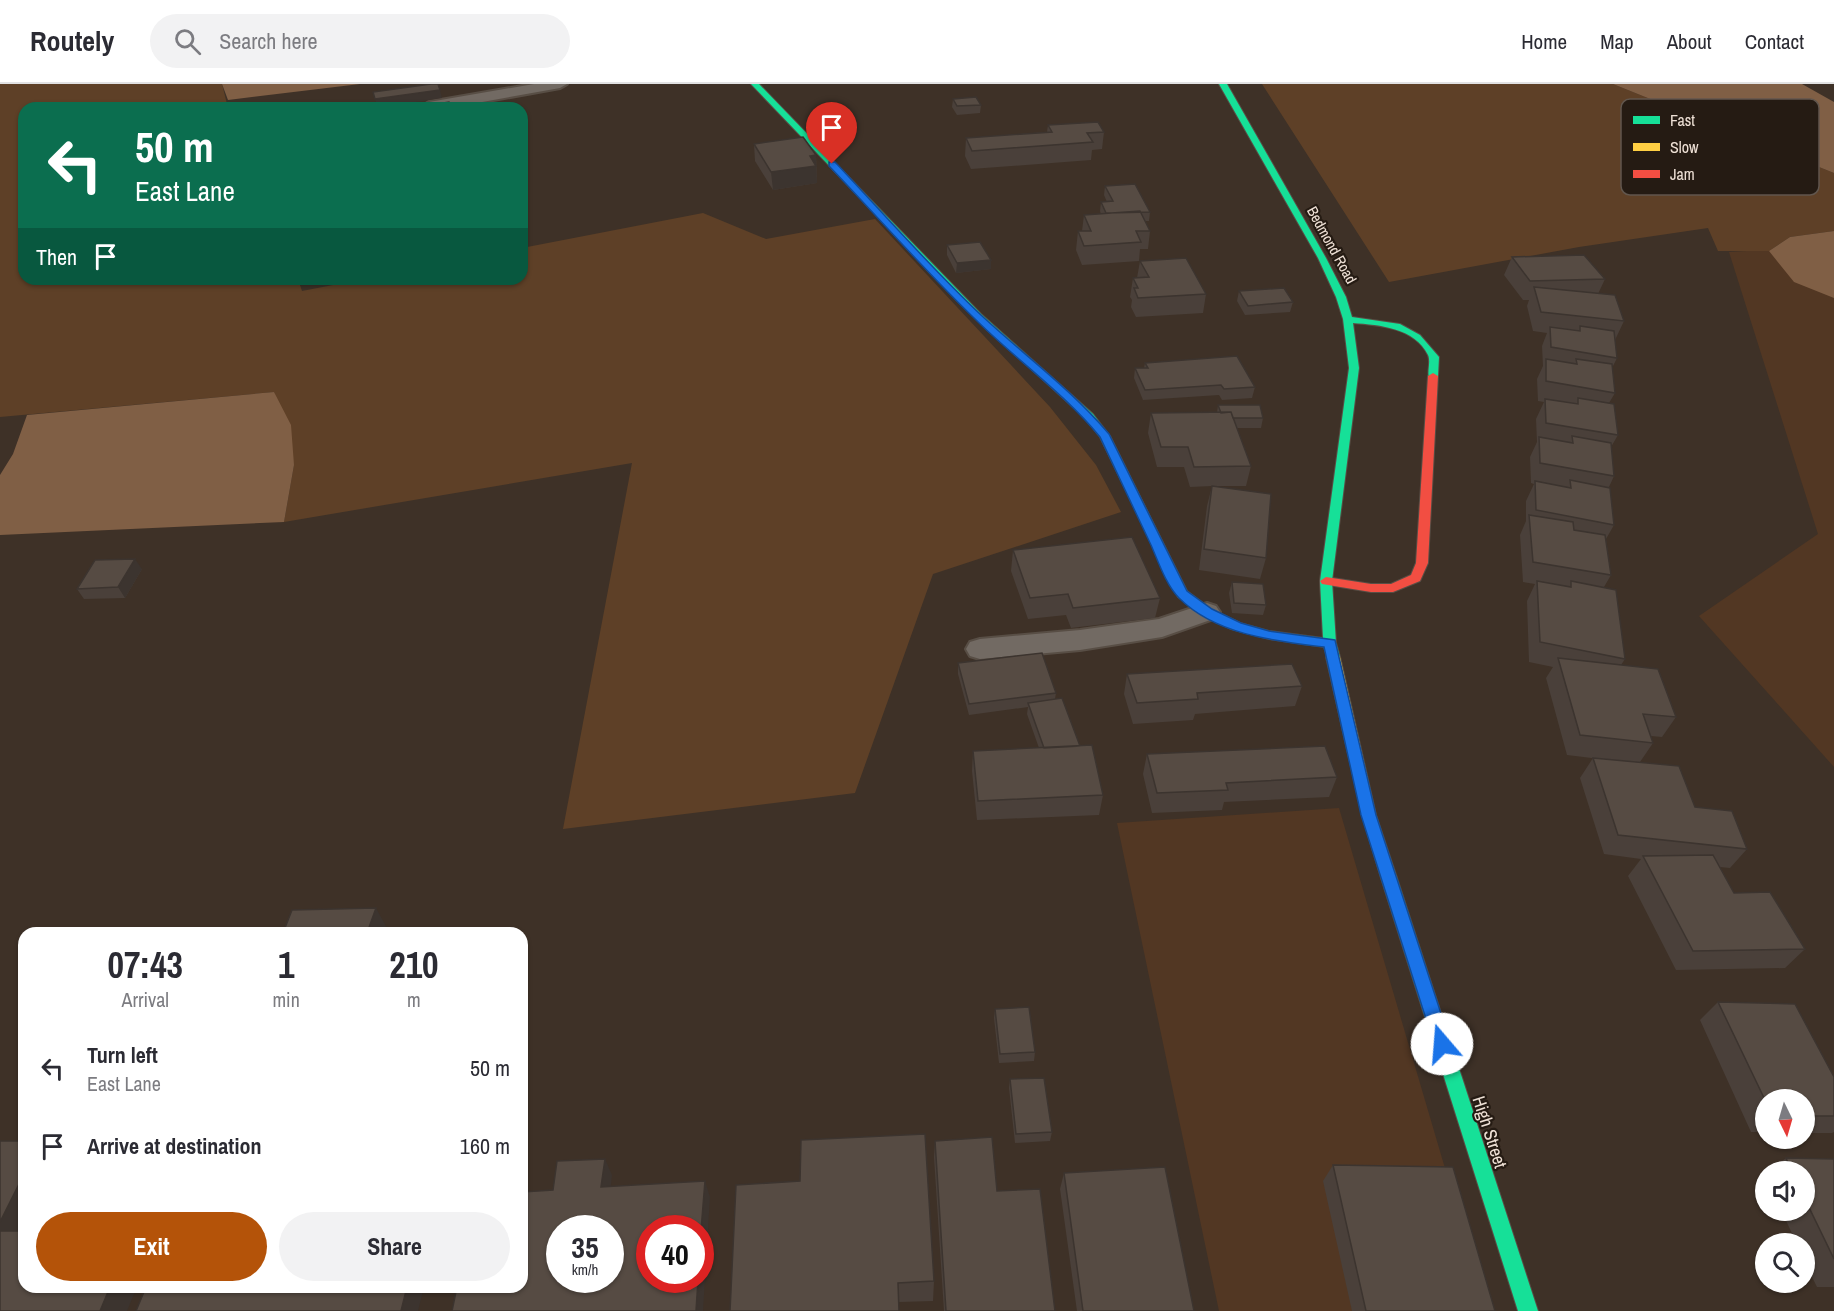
<!DOCTYPE html>
<html lang="en">
<head>
<meta charset="utf-8">
<style>
	:root { --surface:#fff; --page:#f2f2f3; --text:#2b2b33; --muted:#7c7c81; --line:#e1e1e2; --accent:#b45309 }
	body { margin:0; font-family:"Archivo Narrow",sans-serif; background:var(--page); color:var(--text); height:100vh; display:flex; flex-direction:column; font-size:22px; white-space:nowrap }
	* { box-sizing:border-box; margin:0 }
	p { font-size:20px; color:var(--muted) }
	.icon { flex:none; width:33px; height:33px; fill:none; stroke:currentColor; stroke-width:2; stroke-linecap:round; stroke-linejoin:round }
	.map { position:relative; flex:1; overflow:hidden }
	.sheet { position:absolute; left:18px; top:843px; width:510px; height:366px; display:flex; flex-direction:column; background:var(--surface); border-radius:18px; box-shadow:0 2px 4px #0004 }
	.sheet>* { flex:none }
	.guide { position:absolute; left:18px; top:18px; width:510px; height:183px; border-radius:18px; box-shadow:0 2px 4px #0004; background:#0b6e4f; color:#fff; overflow:hidden }
	.needle { width:39px; rotate:175deg }
	.buttons { position:absolute; left:1755px; top:1005px; display:grid; gap:12px }
	.buttons a { display:grid; place-items:center; width:60px; height:60px; border-radius:50%; background:var(--surface); box-shadow:0 2px 4px #0004; font-size:30px }
	.speed { position:absolute; left:546px; top:1131px; display:flex; gap:12px; font-size:30px; font-weight:700; text-align:center }
	.speed>* { display:grid; place-content:center; width:78px; height:78px; border-radius:50%; background:var(--surface); box-shadow:0 2px 4px #0004; line-height:1 }
	.speed small { font-size:15px; font-weight:400 }
	.speed .limit { border:9px solid #d22; background:#fff; color:#111 }
	.pin { position:absolute; display:grid; place-items:center; width:51px; height:51px; color:#fff; margin:-62px -26px; border-radius:50% 50% 50% 0; rotate:-45deg; box-shadow:0 0 6px #0007 }
	.pin .icon { rotate:45deg }
	.me { position:absolute; width:66px; margin:-33px; rotate:342deg; stroke-linejoin:round; filter:drop-shadow(0 0 4px #0008) }
	.turn { display:flex; align-items:center; gap:21px; height:126px; padding:0 18px; font-size:27px }
	.turn .icon { width:78px; height:78px; stroke-width:2.5 }
	.turn b { display:block; font-size:42px; line-height:51px }
	.then { display:flex; align-items:center; height:57px; padding:0 18px; background:#0003; gap:12px; font-size:22px }
	.eta { display:flex; justify-content:space-evenly; align-items:center; height:102px; text-align:center }
	.eta b { font-size:36px; font-weight:700; line-height:42px }
	.primary-button { display:flex; gap:12px; margin-top:auto; padding:12px 18px }
	.primary-button a { flex:1; height:69px; border-radius:36px; background:var(--accent); color:#fff; font-size:24px; font-weight:700; line-height:69px; text-align:center }
	.primary-button a+a { background:var(--page); color:var(--text) }
	ul { padding:0; list-style:none }
	li { display:flex; align-items:center; gap:18px; height:78px; padding:0 18px }
	li div { flex:1 }
	li b { display:block; font-size:22px }
	li em { font-style:normal }
	header { display:flex; align-items:center; gap:36px; box-sizing:border-box; height:84px; padding:0 30px; background:var(--surface); border-bottom:2px solid var(--line) }
	header strong { font-size:28px }
	nav { display:flex; gap:33px; margin-inline-start:auto; font-size:21px }
	.search { width:420px; height:54px; background:var(--page); display:flex; align-items:center; gap:15px; box-sizing:border-box; padding:0 21px; border-radius:33px; color:var(--muted); font-size:22px }
	.map>svg:first-child { display:block }
</style>
</head>
<body>
<header>
<strong>Routely</strong>
<div class="search"><svg class="icon" aria-label="search" viewBox="0 0 24 24"><circle cx="10" cy="10" r="6"/><path d="M15 15l6 6"/></svg>Search here</div>
<nav><a>Home</a><a>Map</a><a>About</a><a>Contact</a></nav>
</header>
<div class="map">
<svg width="1834" height="1227" viewBox="0 0 1834 1227">
	<rect width="100%" height="100%" fill="#3e3127"/>
	<!-- built -->
	<path fill="#523723" d="M1834,162v521l-135,-151 119,-82 -89,-282z
		M1339,724l148,503h-268l-102,-488z"/>
	<!-- green -->
	<path fill="#5e4027" d="M0,0h222l6,24h-204v171h274l4,12 62,-12h158v-31l181,-35 63,26 109,-20 175,188 46,58 25,47 -188,62 -78,219 -292,36 69,-366 -348,59 10,-57 -20,-73 -274,25z
		M1262,0h351l221,89v58l-44,6 -21,14h-51l-10,-23 -129,19 -190,35z"/>
	<!-- forest -->
	<path fill="#805f45" d="M222,0h138l-132,16z
		M1613,0h189l32,18v71z
		M1834,147v67l-40,-16 -25,-31 21,-14z
		M274,308l17,33 3,40 -10,57 -284,13v-60l13,-21 14,-39z"/>
	<g fill="none" stroke-linecap="round" stroke-linejoin="round">
		<defs>
			<path id="lane" d="M534,0h33l-7,4 -111,20 -28,-1 8,-5z
				M1207,519l9,3 4,6 -4,6 -54,19 -82,13 -100,9 -10,-3 -4,-7 4,-7 10,-3 100,-9 79,-11z"/>
			<path id="fast" d="M751,0h8l222,230 112,100 17,22 77,155 24,18 29,14 29,8 54,7 -3,-57 29,-213 -6,-49 -7,-22 -18,-39 -99,-174h8l99,174 20,39 6,20 48,7 20,11 19,22 -1,19 -1,2h-8c-2,-7 2,-16 -1,-23 -13,-27 -48,-30 -75,-32l6,45 -27,213 4,62 4,14 -2,3h-10l-4,-13 -55,-8 -38,-10 -28,-14 -25,-18 -78,-160 -15,-19 -110,-100z
				M1389,788l5,1 3,5 141,433h-20l-137,-433 3,-5z"/>
			<path id="slow" d="M1333,568l7,5 36,158 21,63 -3,5 -5,1 -5,-1 -3,-5 -19,-63 -36,-158z"/>
			<path id="jam" d="M1433,289l5,3 -10,187 -8,18 -27,11h-22l-49,-8 -2,-3 6,-4 45,7h20l20,-9 5,-12 12,-187z"/>
		</defs>
		<!-- lane casing -->
		<use href="#lane" stroke="#584e45" stroke-width="4"/>
		<!-- fast casing -->
		<use href="#fast" stroke="#584e45" stroke-width="2"/>
		<!-- slow casing -->
		<use href="#slow" stroke="#584e45" stroke-width="2"/>
		<!-- jam casing -->
		<use href="#jam" stroke="#584e45" stroke-width="2"/>
		<!-- lane -->
		<use href="#lane" fill="#726a63" fill-rule="evenodd"/>
		<!-- fast -->
		<use href="#fast" fill="#16e098" fill-rule="evenodd"/>
		<!-- slow -->
		<use href="#slow" fill="#ffcf43" fill-rule="evenodd"/>
		<!-- jam -->
		<use href="#jam" fill="#f24e42" fill-rule="evenodd"/>
	</g>
	<!-- wall -->
	<path fill="#4a403a" d="M953,15l28,6 -1,8 -23,2 -5,-8z
		M1048,41l56,7 -2,17 -10,1 -1,10 -120,9 -6,-13 1,-18 81,-6z
		M754,60l62,11 1,28 -44,7 -18,-29z
		M1105,102l45,26 -1,9h-4l5,10 -2,18h-8l-1,12 -57,4 -6,-15 2,-19h4l2,-16 17,-1 -1,-3 1,-9h6l-3,-7z
		M947,161l44,24 -35,4 -9,-18z
		M1512,173l93,22 -7,15 26,27 -9,19 2,18 -5,10 3,25 -6,10 9,32 -7,12 3,29 -5,11 5,38 -8,14 5,36 -7,12 21,72 -4,6 55,52 -14,20 -11,-1 2,7 -13,19 107,87 -17,19 -10,-1 14,26 71,56 -20,19 -109,2 -48,-94 13,-17 -37,-5 -24,-76 13,-20 7,1 -33,-4 -21,-77 7,-11 -24,-5 -2,-61 8,-17 -12,-2 -3,-47 6,-14v-20l8,-17 -3,-1 -1,-26 7,-15 -1,-23 8,-17 -6,-1 -1,-22 6,-13 -1,-20 5,-13 -14,-2 -6,-25 2,-6h-6l-19,-25z
		M1140,177l66,33 -3,19 -67,4 -5,-10 1,-7 -2,-3 3,-19h4z
		M1239,207l54,11 -3,10 -45,3 -8,-14z
		M1145,279l110,24 -3,11 -30,2 -3,-5 -76,5 -9,-22 1,-10h9z
		M1218,321l45,13 -2,10h-24l14,38 -5,20h-28l48,72 -6,21 -61,-9 8,-64 5,-20 -22,1 -6,-20h-27l-9,-34 3,-20h66z
		M1013,466l147,48 -5,20 -84,10 -5,-13 -38,4 -17,-48z
		M142,485l-17,29 -41,1 -7,-10z
		M1232,498l34,23 -3,10 -31,-2 -3,-20z
		M958,579l98,30 -1,6 25,47 23,49 -4,20 -122,5 -5,-49 1,-20 66,-3 -12,-34 1,-7 -59,8 -11,-41z
		M1127,590l175,12 -7,20 -100,8 -2,6 -60,4 -9,-30z
		M1147,670l190,23 -8,20 -105,5 -2,8 -70,3 -9,-39z
		M1718,918l116,75v55l-2,1h-28v-33h-38v32h-15l-51,-112z
		M995,925l40,43 -1,9 -35,2 -5,-45z
		M1010,995l42,53 -2,9 -35,2 -6,-55z
		M935,1057l62,50 58,120h-111l-10,-154z
		M1786,1074l48,1v128h-17l-13,-26v-17h-7l-16,-34h23v-38h-36z
		M1333,1081l162,146h-143l-29,-130z
		M1064,1089l130,138h-117l-17,-122z
		M736,1101l198,96 -1,20 -34,1z"/>
	<!-- shaded-wall -->
	<path fill="#3c342f" d="M440,6l2,8 -64,10 -3,-9z
		M816,71l1,28 -44,7 -2,-18 39,-16z
		M991,176v9l-35,4 1,-10z
		M135,475l7,10 -17,29 -7,-11z
		M376,824l11,20 -2,5h-18z
		M605,1075l7,16 -3,28 -8,-16z
		M24,1090v62l-24,-2v-12z
		M522,1092l6,9 -4,23 -2,-3z
		M705,1097l5,16 -7,114h-7l2,-31h2v-37z
		M110,1203h27l-10,24h-27z
		M407,1203h17l-6,24h-17z"/>
	<!-- building -->
	<path fill="#564b43" stroke="#3c342f" stroke-width="1.5" fill-rule="evenodd" d="M431,0h7l2,6 -65,9 -2,-7z
		M976,13l5,8 -24,1 -4,-7z
		M449,18l3,6h-40z
		M1098,38l6,10 -17,1 6,9 -121,9 -6,-13 86,-6 -4,-7z
		M803,53l13,18 -6,1 6,10 -45,6 -17,-28z
		M1135,100l15,28 -44,1 -5,-11 12,-1 -8,-15z
		M1140,127l10,20h-14l5,11 -57,4 -6,-15h13l-7,-16z
		M980,158l11,18 -34,3 -10,-18z
		M1584,171l21,24 -75,2 -18,-24z
		M1186,174l20,36 -68,4 -4,-10h4l-5,-10 16,-1 -9,-16z
		M1534,203l81,8 9,26 -83,-9z
		M1284,204l9,14 -45,4 -9,-15z
		M1580,242l34,5 3,27 -66,-11 -1,-20 30,4z
		M1237,272l18,31 -31,2 -3,-4 -76,5 -10,-22h13l-3,-5z
		M1546,275l31,5 -1,-5 36,5 3,29 -69,-12z
		M1578,314l36,6 4,31 -72,-12 -1,-24 33,5z
		M1218,321h42l3,13h-30l-2,-6 -10,1z
		M1231,328l20,54 -57,1 -6,-20h-27l-10,-34z
		M1572,352l39,7 3,33 -74,-13 -1,-26 34,6z
		M1570,396l40,8 4,37 -78,-15 -1,-29 36,7z
		M1212,402l59,8 -5,64 -62,-9z
		M1529,431l44,7 1,8 31,5 6,40 -78,-13z
		M1132,453l28,61 -87,10 -5,-14 -38,4 -17,-48z
		M135,475l-17,28 -41,2 18,-29z
		M1537,497l34,6v-6l45,9 9,69 -85,-17z
		M1232,498l31,2 3,21 -32,-2z
		M1042,569l14,40 -87,11 -11,-41z
		M1558,574l100,11 18,48 -33,-3 10,29 -73,-8z
		M1292,580l10,22 -105,7 1,6 -61,4 -10,-29z
		M1062,614l18,48 -36,2 -16,-45z
		M1092,661l11,50 -125,6 -5,-50z
		M1325,662l12,31 -111,6 2,7 -71,3 -10,-39z
		M1593,674l86,8 16,41 37,4 15,38 -129,-14z
		M1713,771l21,38 36,-1 35,57 -112,2 -50,-95z
		M376,824l-9,25h-84l9,-23z
		M1718,918l77,2 39,73v39h-30v-16h-38v2z
		M1029,923l6,45 -35,2 -5,-45z
		M1044,994l8,54 -36,2 -6,-55z
		M925,1050l9,147 -36,2 1,28h-169l6,-126 64,-4 1,-41z
		M992,1053l5,54 43,-2 15,122h-109l-11,-170z
		M0,1057h24v33l-24,48z
		M1786,1074l48,1v100l-30,-62v-25h-12z
		M605,1075l-4,28 104,-6 -5,62v-15h-50v52h48l-2,31h-244l5,-24h65v-95l31,-2 4,-29zM560,1144h50v52h-50z
		M1333,1081l120,2 42,144h-129z
		M1165,1083l29,144h-111l-19,-138z
		M0,1147h24v56h86l-10,24h-100z
		M146,1203h261l-6,24h-265z"/>
	<!-- route -->
	<path fill="#1a73e8" stroke="#114b97" stroke-width="1.5" d="M829,78h6c48,51 95,105 146,153 43,40 90,74 128,119l78,157 25,18 29,14 28,8 66,9 41,175 75,229 -2,6 -7,2 -6,-2 -2,-6 -73,-229 -37,-168c-49,-6 -108,-12 -145,-49 -13,-13 -21,-37 -28,-53 -17,-36 -34,-72 -51,-108 -37,-45 -85,-78 -126,-119 -50,-48 -97,-102 -145,-152z"/>
	<g text-anchor="middle" dominant-baseline="central" stroke-width="4.5" stroke-linejoin="round" paint-order="stroke">
		<!-- far-street labels -->
		<g font-size="15" fill="#eee0d5" stroke="#251b13">
			<text transform="translate(1332 161) rotate(61)">Bedmond Road</text>
		</g>
		<!-- street labels -->
		<g font-size="18" fill="#eee0d5" stroke="#251b13">
			<text transform="translate(1490 1048) rotate(72)">High Street</text>
		</g>
	</g>
	<!-- legend -->
	<rect x="1621" y="15" width="198" height="96" rx="9" fill="#251b13" stroke="#61564d" stroke-width="1.5"/>
	<rect x="1633" y="32" width="27" height="8" fill="#16e098"/>
	<rect x="1633" y="59" width="27" height="8" fill="#ffcf43"/>
	<rect x="1633" y="86" width="27" height="8" fill="#f24e42"/>
	<g font-size="16" fill="#eee0d5">
		<text x="1670" y="42">Fast</text>
		<text x="1670" y="69">Slow</text>
		<text x="1670" y="96">Jam</text>
	</g>
</svg>
<div class="buttons">
<a><svg class="needle" viewBox="-14 -14 28 28"><path d="M0-13l5 13h-10z" fill="#e53935"/><path d="M0 13l5-13h-10z" fill="#7c7c81"/></svg></a>
<a><svg class="icon" aria-label="sound" viewBox="0 0 24 24"><path d="M4 9h4l5-4v14l-5-4H4zM17 9q2 3 0 6"/></svg></a>
<a><svg class="icon" aria-label="search" viewBox="0 0 24 24"><circle cx="10" cy="10" r="6"/><path d="M15 15l6 6"/></svg></a>
</div>
<div class="speed"><div>35<small>km/h</small></div><div class="limit">40</div></div>
<div class="pin" style="left:832px;top:80px;background:#d93025"><svg class="icon" aria-label="arrive" viewBox="0 0 24 24"><path d="M6 21V4h12l-3 4 3 4H6"/></svg></div>
<svg class="me" style="left:1442px;top:960px" viewBox="-20 -20 40 40"><circle r="19" fill="#fff"/><path d="M0-13L10 11 0 6-10 11z" fill="#1a73e8"/></svg>
<div class="guide">
<div class="turn"><svg class="icon" aria-label="left" viewBox="0 0 24 24"><path d="M17 20v-9H6M10 6l-5 5 5 5"/></svg><div><b>50 m</b>East Lane</div></div>
<div class="then">Then<svg class="icon" aria-label="arrive" viewBox="0 0 24 24"><path d="M6 21V4h12l-3 4 3 4H6"/></svg></div>
</div>
<section class="sheet">
<div class="eta">
<div><b>07:43</b><p>Arrival</p></div>
<div><b>1</b><p>min</p></div>
<div><b>210</b><p>m</p></div>
</div>
<ul>
<li><svg class="icon" aria-label="left" viewBox="0 0 24 24"><path d="M17 20v-9H6M10 6l-5 5 5 5"/></svg><div><b>Turn left</b><p>East Lane</p></div><em>50 m</em></li>
<li><svg class="icon" aria-label="arrive" viewBox="0 0 24 24"><path d="M6 21V4h12l-3 4 3 4H6"/></svg><div><b>Arrive at destination</b></div><em>160 m</em></li>
</ul>
<div class="primary-button"><a>Exit</a><a>Share</a></div>
</section>
</div>
</body>
</html>
